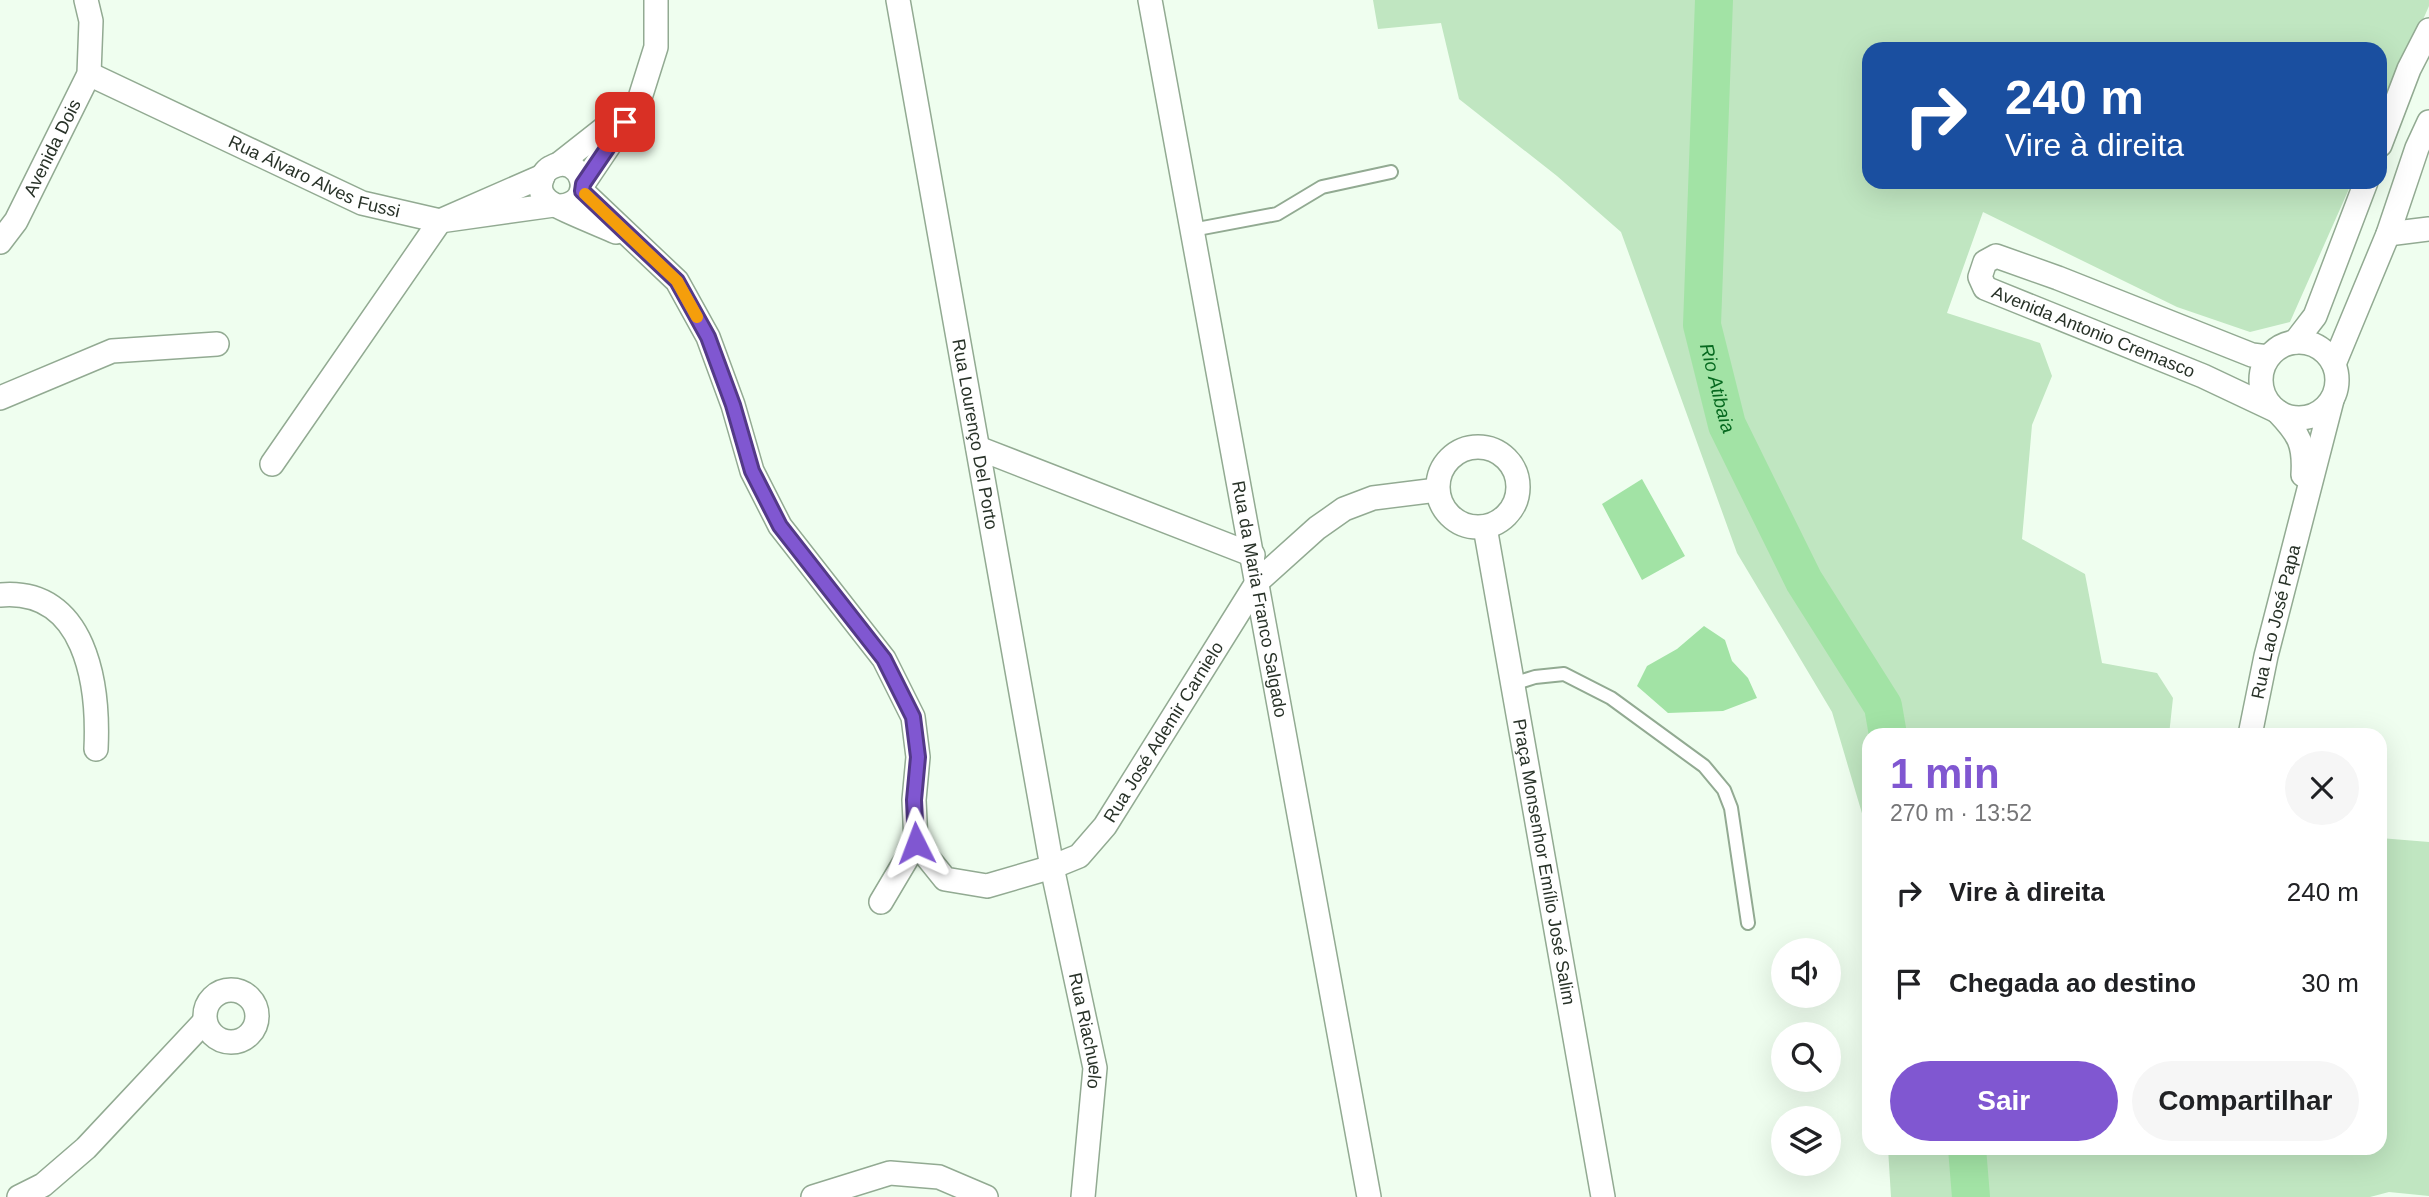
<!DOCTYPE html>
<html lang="pt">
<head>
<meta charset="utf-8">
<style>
	:root { --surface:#fff; --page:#f6f6f6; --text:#202124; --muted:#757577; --accent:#8057d1 }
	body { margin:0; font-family:Arial,sans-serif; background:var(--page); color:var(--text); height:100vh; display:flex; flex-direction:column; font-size:26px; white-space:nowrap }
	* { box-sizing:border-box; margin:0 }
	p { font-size:23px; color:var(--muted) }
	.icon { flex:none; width:38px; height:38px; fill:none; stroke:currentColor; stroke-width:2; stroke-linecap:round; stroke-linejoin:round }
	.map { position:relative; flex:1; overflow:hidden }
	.drawer { position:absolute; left:1862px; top:728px; width:525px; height:427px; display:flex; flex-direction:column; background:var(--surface); border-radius:21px; box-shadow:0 7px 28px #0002 }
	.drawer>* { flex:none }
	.top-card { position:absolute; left:1862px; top:42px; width:525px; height:147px; border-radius:21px; box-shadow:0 7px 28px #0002; background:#1a4fa0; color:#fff; overflow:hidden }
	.tools { position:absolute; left:1771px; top:938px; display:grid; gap:14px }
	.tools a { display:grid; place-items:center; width:70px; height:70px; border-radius:50%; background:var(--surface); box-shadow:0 7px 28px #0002; font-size:35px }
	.pin { position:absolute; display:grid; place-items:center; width:60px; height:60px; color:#fff; margin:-30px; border-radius:14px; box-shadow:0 4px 10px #0006 }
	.me { position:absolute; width:77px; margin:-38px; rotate:357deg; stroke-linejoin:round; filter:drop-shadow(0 0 5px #0008) }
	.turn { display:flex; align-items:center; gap:24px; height:147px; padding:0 28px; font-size:32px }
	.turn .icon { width:91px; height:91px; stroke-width:2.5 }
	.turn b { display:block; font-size:49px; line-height:60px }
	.round { display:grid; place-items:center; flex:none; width:74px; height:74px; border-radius:37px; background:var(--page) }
	.summary { display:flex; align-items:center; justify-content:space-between; height:119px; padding:0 28px }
	h1 { font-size:42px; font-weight:700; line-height:52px; color:var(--accent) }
	.action { display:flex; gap:14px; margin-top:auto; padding:14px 28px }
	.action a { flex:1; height:80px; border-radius:42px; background:var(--accent); color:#fff; font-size:28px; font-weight:700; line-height:80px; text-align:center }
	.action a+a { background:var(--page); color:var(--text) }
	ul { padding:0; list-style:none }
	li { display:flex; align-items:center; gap:21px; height:91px; padding:0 28px }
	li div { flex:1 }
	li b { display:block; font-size:26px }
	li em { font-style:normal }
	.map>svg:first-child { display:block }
</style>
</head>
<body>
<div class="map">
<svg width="2429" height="1197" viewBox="0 0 2429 1197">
	<rect width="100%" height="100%" fill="#effeef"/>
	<!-- green -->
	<path fill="#c0e6c1" d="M1373,0h1056v6l-49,111v-68h-511v133h483l-62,140 -40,10 -73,-25 -194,-95 -36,101 93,30 12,33 -20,49 -10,114 63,35 17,89 55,10 16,25 -4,37h-300v102l-37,-125 -95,-159 -116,-321 -64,-56 -98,-77 -18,-76 -63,6z
		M2380,838l49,4v354l-40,-4 -19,5h-479l-3,-49h492z"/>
	<!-- water -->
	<path fill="#a2e3a5" d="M1642,479l43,77 -43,24 -40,-76z
		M1704,626l21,14 7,21 16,17 9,20 -34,13 -55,2 -31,-27 10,-20 30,-17z"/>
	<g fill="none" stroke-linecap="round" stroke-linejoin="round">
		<!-- river -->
		<g stroke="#a2e3a5" stroke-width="38">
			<path id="s1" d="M1714,0l-12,325 25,100 77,156 79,125 5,29"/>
			<path d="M1967,1148l4,49"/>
		</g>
		<defs>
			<path id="lane" d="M1192,230l85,-16 45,-27 69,-15
				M1513,684l22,-7 29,-3 47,24 93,68 20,24 7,18 17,115"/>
			<g id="street">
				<path id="s2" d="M898,0l154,867 43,201 -12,129"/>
				<path id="s3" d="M1150,0l219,1197"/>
				<path id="s4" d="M89,74l273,129 78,18 114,-16"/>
				<path d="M2380,145l29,-76 20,-39"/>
				<path d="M559,164l61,-48"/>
				<path d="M583,184l56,-83 17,-54v-47"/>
				<path id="s5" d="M582,191l95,90 31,56 25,68 19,66 28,55 104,133 29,58 5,40 -4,43 2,43 29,36 42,7 65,-19 27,-11 26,-30 153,-245 59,-53 27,-19 29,-11 64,-8"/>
				<path d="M561,206c37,-4 20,-54 -9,-39 -5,2 -9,7 -10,12 -3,7 -1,15 4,20 6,7 57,27 70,33"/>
				<path d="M2388,234l41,-5"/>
				<path id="s6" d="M0,242l16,-21 73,-147 2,-53 -5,-21"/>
				<path d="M2295,342l20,-26 51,-134"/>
				<circle cx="2299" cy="380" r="38"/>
				<path id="s7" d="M2268,357l-16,-2 -194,-77 -62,-22 -11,6 -5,15 5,11 218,88 72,34"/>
				<path d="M2334,364l54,-130 29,-86 12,-26"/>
				<path d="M0,398l112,-47 105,-7"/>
				<path d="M2278,412c21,22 27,32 25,63"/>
				<circle cx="1478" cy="487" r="40"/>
				<path d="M978,448l275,107"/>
				<path d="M272,464l168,-243 103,-45"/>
				<path id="s8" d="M1485,527l118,670"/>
				<path d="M0,595c86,-8 99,90 96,154"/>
				<path id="s9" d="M2250,735l16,-79 66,-256"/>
				<path d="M881,902l35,-59"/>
				<circle cx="231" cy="1016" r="26"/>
				<path d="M19,1197l24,-12 43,-37 119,-127"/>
				<path d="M813,1197l77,-24 49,4 47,20"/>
			</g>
		</defs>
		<!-- lane casing -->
		<use href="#lane" stroke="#92aa92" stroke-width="16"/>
		<!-- street casing -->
		<use href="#street" stroke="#92aa92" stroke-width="26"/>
		<!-- lane -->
		<use href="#lane" stroke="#fff" stroke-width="12"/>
		<!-- street -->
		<use href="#street" stroke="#fff" stroke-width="23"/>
	</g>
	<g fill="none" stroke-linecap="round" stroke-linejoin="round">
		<defs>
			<path id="route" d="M625,122l-42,62 -1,7 95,90 31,56 25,68 19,66 28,55 104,133 29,58 5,40 -4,43 2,43"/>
		</defs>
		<!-- route casing -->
		<use href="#route" stroke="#533988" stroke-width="18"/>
		<!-- route -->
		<use href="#route" stroke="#8057d1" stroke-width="12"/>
		<!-- slow -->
		<path stroke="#f59e0b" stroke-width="12" d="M585,194l92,87 20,36"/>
	</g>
	<g text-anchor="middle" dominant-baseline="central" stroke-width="5" stroke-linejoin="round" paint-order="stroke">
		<!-- street labels -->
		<g font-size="18" fill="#283228" stroke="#fff">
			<text stroke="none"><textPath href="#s6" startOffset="108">Avenida Dois</textPath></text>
			<text stroke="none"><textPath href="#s4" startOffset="248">Rua Álvaro Alves Fussi</textPath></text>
			<text stroke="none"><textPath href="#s7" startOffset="448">Avenida Antonio Cremasco</textPath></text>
			<text stroke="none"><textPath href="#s2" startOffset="441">Rua Lourenço Del Porto</textPath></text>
			<text stroke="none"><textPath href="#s3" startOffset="609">Rua da Maria Franco Salgado</textPath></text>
			<text stroke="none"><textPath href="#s9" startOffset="116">Rua Lao José Papa</textPath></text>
			<text stroke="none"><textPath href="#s5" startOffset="1094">Rua José Ademir Carnielo</textPath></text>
			<text stroke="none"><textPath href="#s8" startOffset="340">Praça Monsenhor Emílio José Salim</textPath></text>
			<text stroke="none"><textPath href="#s2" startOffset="1048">Rua Riachuelo</textPath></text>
		</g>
		<!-- water labels -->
		<g font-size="19" font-style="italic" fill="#06691f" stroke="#fff">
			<text stroke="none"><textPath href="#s1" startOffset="390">Rio Atibaia</textPath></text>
		</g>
	</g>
</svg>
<div class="tools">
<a><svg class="icon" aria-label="sound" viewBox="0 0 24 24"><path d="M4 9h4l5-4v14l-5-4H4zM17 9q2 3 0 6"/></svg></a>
<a><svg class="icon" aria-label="search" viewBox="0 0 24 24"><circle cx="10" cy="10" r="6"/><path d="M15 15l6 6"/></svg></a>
<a><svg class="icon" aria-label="layers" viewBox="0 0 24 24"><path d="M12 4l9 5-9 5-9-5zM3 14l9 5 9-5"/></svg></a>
</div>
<div class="pin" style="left:625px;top:122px;background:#d93025"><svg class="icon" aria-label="arrive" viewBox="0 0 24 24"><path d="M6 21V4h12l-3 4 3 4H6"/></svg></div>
<svg class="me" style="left:916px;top:843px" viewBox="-20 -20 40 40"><path d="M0-17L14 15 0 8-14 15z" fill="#8057d1" stroke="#fff" stroke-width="4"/></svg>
<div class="top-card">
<div class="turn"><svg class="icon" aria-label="right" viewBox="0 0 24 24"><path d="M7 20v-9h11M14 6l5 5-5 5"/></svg><div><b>240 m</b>Vire à direita</div></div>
</div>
<section class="drawer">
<div class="summary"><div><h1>1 min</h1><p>270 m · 13:52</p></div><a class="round"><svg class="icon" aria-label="close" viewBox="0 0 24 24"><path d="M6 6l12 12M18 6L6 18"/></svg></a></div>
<ul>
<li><svg class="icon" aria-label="right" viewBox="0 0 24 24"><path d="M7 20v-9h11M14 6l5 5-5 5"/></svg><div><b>Vire à direita</b></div><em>240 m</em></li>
<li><svg class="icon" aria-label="arrive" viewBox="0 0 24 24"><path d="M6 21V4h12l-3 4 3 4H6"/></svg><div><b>Chegada ao destino</b></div><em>30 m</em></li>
</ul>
<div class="action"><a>Sair</a><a>Compartilhar</a></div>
</section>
</div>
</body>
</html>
